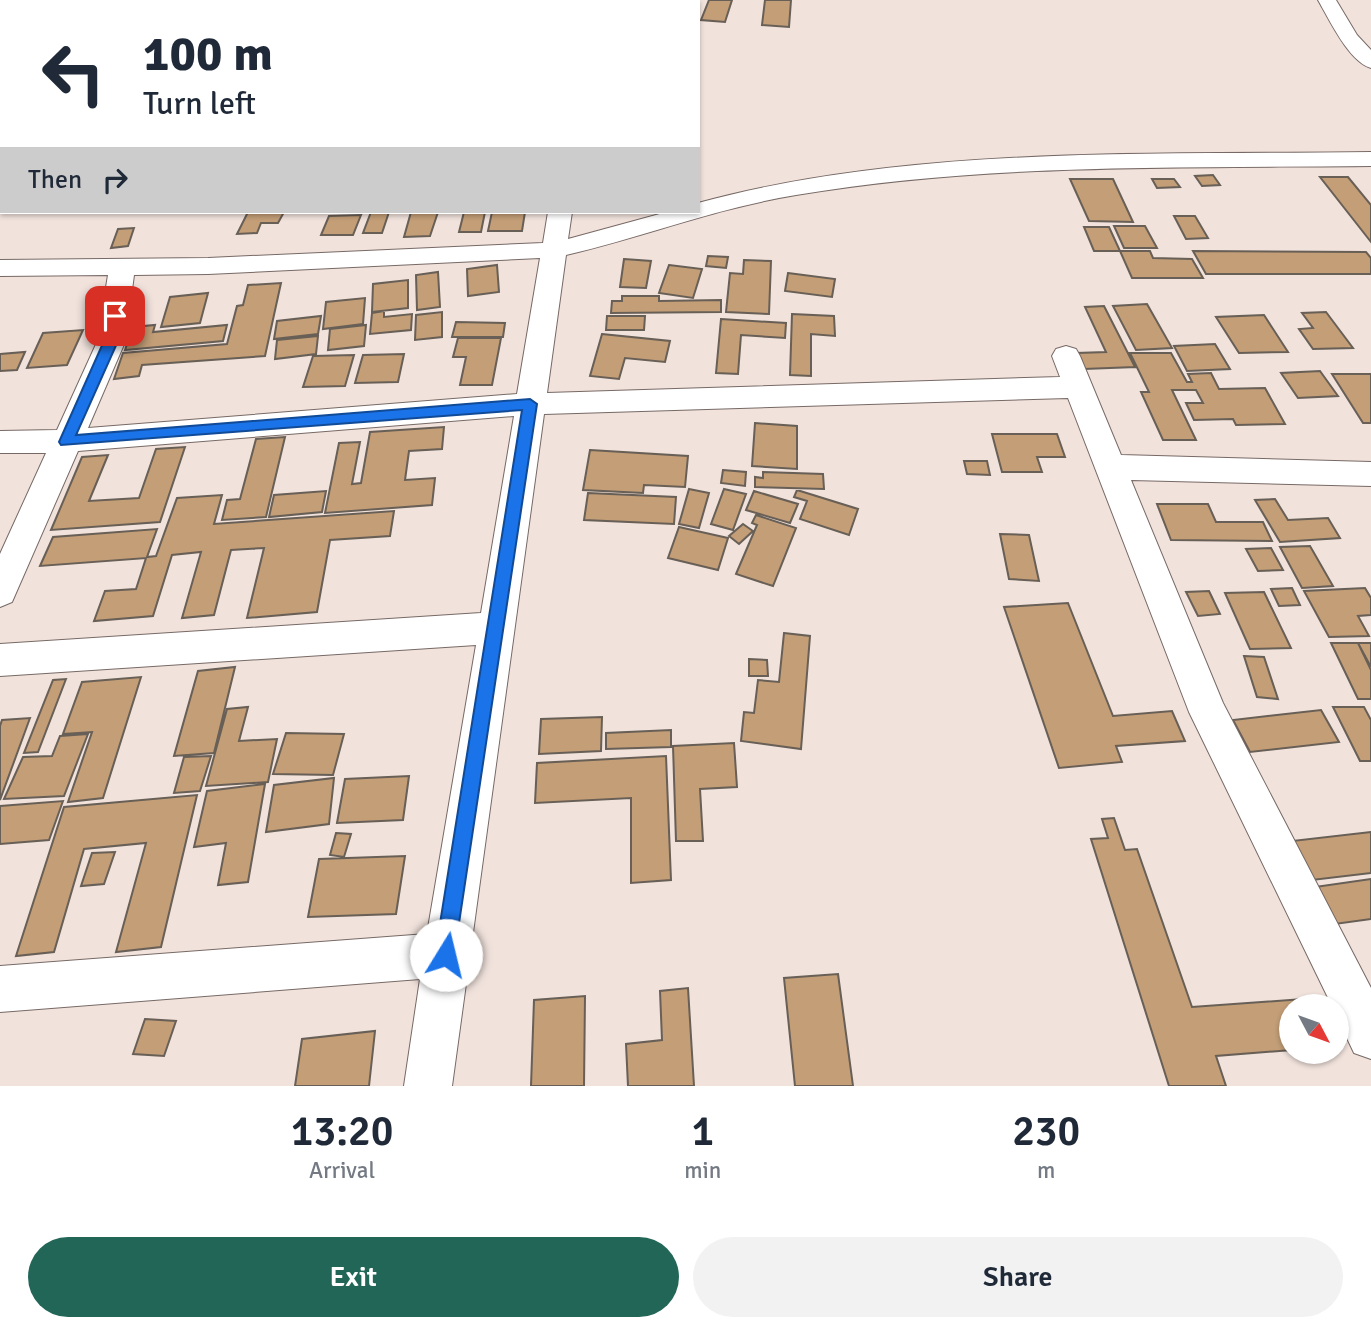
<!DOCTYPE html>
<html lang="en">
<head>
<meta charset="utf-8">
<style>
	:root { --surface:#fff; --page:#f2f2f3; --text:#1f2937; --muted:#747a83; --accent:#226657 }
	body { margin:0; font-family:Signika,sans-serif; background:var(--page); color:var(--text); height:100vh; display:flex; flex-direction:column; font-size:26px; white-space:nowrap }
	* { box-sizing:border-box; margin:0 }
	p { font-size:23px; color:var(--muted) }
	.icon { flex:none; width:38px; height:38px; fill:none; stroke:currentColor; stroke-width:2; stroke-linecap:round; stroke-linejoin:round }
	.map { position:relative; height:1086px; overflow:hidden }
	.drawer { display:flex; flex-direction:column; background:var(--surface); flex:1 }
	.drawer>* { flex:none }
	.banner { position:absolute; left:0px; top:0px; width:700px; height:214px; box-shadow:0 2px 5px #0004; background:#fff; color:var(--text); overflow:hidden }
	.needle { width:46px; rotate:131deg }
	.fabs { position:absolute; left:1279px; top:994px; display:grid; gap:14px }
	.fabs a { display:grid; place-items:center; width:70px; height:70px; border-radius:50%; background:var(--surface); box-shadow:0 2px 5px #0004; font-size:35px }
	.pin { position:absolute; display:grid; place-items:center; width:60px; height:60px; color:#fff; margin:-30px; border-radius:14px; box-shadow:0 4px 10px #0006 }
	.me { position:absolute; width:77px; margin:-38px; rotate:9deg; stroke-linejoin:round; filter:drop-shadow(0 0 5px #0008) }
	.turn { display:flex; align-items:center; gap:24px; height:147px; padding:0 28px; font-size:32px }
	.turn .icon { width:91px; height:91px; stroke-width:2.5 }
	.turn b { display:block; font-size:49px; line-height:60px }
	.then { display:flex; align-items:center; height:66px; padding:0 28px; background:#0003; gap:14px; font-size:26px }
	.eta { display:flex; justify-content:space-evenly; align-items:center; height:119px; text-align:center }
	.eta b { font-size:42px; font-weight:600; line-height:49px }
	.action { display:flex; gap:14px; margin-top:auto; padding:14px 28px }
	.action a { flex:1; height:80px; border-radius:42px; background:var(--accent); color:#fff; font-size:28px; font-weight:600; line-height:80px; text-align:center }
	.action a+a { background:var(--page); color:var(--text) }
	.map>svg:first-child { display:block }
</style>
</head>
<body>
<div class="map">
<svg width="1371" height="1086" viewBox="0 0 1371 1086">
	<rect width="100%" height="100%" fill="#f1e2dc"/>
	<!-- building -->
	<path fill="#c39e77" stroke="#685f56" stroke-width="2" d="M709,0h23l-7,22 -24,-2z
		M765,0h26l-2,27 -27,-2z
		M1213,175l7,10 -18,1 -7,-10z
		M1320,177h28l23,28v37z
		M1070,179h43l20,43 -44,-1z
		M1152,179h22l6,8 -23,1z
		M248,212h36l-6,11h-17l-4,10 -20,1z
		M371,212h18l-7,21h-19z
		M411,212h27l-8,24 -26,1z
		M464,212h21l-4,20h-22z
		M492,212h33l-3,19h-34z
		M361,215l-8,20h-32l8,-19z
		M1174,216h21l13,22 -22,1z
		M1114,226h31l12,22h-33z
		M1084,227h25l11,24h-26z
		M134,228l-6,18 -17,2 7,-19z
		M1120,251h30l3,7 39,1 11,19h-71z
		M1193,251l173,1 5,6v16h-165z
		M708,256l20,1 -2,11 -20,-2z
		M624,259l27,2 -5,27 -26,-1z
		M744,260l27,1 -2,53 -43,-2 4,-39 13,1z
		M497,265l2,27 -31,4 -1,-27z
		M669,265l33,4 -9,29 -34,-5z
		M438,272l2,35 -23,3 -1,-35z
		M788,273l47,6 -3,18 -47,-6z
		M408,280v28l-36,4 1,-28z
		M281,283l-16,73 -123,9 -3,11 -25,3 9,-26 104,-9 10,-38 6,-1 5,-20z
		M208,293l-8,30 -39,4 9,-30z
		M622,296h37v5l62,-1v12l-110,1 1,-12h10z
		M365,298l-2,26 -40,5 3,-27z
		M1147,304l25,44 -36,2 -23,-44z
		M1104,306l31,61 -51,2 -7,-16 29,-1 -21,-45z
		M384,311v6l28,-3 -1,16 -41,4 2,-21z
		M442,312v25l-27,3 1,-25z
		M1326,312l27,36 -40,1 -14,-20 14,-1 -11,-15z
		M792,314l42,2 1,20 -24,-2v42l-21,-1z
		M1264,315l24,37 -49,1 -23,-36z
		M321,316l-3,18 -44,5 3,-18z
		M607,316h38l-1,14h-38z
		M721,319l65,4 -1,15 -44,-3 -3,39 -22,-1z
		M456,322l49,1 -2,14h-51z
		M155,325l-2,7 74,-7 -4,16 -98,9 8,-23z
		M366,325l-2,21 -36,4 2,-21z
		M83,330l-16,35 -40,3 16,-35z
		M602,334l68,7 -5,21 -40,-4 -6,21 -29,-3z
		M318,336l-2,18 -41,5 2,-19z
		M458,338h43l-9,47h-32l6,-28h-13z
		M1215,344l15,25 -43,2 -13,-25z
		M25,352l-8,18 -17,1v-17z
		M1130,353h41l16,29h5l-4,-8 23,-1 8,16 46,-1 20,36 -49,1 -3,-6 -39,1 -8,-17h17l-7,-13h-24l24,50h-33l-22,-48h8z
		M404,354l-6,28 -43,1 8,-28z
		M354,355l-9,31 -42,1 10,-31z
		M1320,371l18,25 -40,2 -17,-25z
		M1332,374h39v49h-8z
		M755,423l42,3v43l-45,-3z
		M444,427l-2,22 -33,2 -4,29 30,-2 -3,27 -107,8 14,-70 21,-1 -8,42 9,-1 9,-51z
		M992,434h65l8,23h-28l5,15h-40z
		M285,437l-19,80 -44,3 5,-20 13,-1 16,-60z
		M185,447l-25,75 -109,8 31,-73 26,-2 -19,46 50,-3 17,-49z
		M590,450l98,6 -3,31 -41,-2 -1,8 -60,-3z
		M964,461h23l3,14 -23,-1z
		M723,470l23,2 -1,14 -24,-3z
		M763,472l60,2 1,15 -69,-2v-10l8,1z
		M689,489l20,4 -10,35 -20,-4z
		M724,489l22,5 -13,36 -22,-6z
		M797,490l61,19 -9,26 -49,-16 7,-18 -13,-4z
		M326,491l-4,21 -53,5 5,-22z
		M754,491l44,13 -8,19 -44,-13z
		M588,493l88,4 -2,27 -90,-4z
		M222,495l-8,29 180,-13 -4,25 -60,4 -13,72 -70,6 17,-70 -33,2 -17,65 -32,3 19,-66 -29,3 -19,61 -59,5 11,-30 31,-2 10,-31 -106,8 13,-29 104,-8 -10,28 9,-1 21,-58z
		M1275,499l13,21 40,-2 12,20 -60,4 -25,-42z
		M1157,504h51l8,18h47l9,19 -101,-1z
		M756,515l40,13 -23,58 -37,-12 21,-49 -5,-2z
		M743,524l10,7 -14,13 -10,-8z
		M679,527l49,11 -10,32 -50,-12z
		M1000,534l29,1 10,46 -30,-2z
		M1310,546l23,40 -31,2 -22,-41z
		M1271,548l12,22 -25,1 -12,-22z
		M1292,588l8,17 -21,1 -8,-17z
		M1365,588l6,10v17l-13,1 11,20 -40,1 -25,-46z
		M1209,591l11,23 -22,2 -12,-24z
		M1264,592l27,56 -41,1 -25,-56z
		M1068,603l45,113 59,-5 13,30 -69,5 6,16 -63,6 -55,-161z
		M784,633l26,3 -9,113 -60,-8 3,-29 10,1 4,-33 21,2z
		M1331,643h27l13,27v29h-13z
		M1358,643h13v24z
		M1244,656l20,1 14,42 -21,-2z
		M749,659l18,1 1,16h-19z
		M235,667l-21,86 -40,3 24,-85z
		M141,677l-38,121 -35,4 24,-70 -29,2 19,-52z
		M66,679l-28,73 -14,1 29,-73z
		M248,707l-9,34 38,-2 -9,43 -62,4 21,-77z
		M1333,707h31l7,13v41h-11z
		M1321,710l18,32 -89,10 -17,-32z
		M602,717l-1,34 -62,3 2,-35z
		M30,718l-30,82v-74l2,-6z
		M671,730v17l-65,2v-16z
		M286,733l58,1 -11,41 -60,-1z
		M88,734l-24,62 -60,3 19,-42 29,-1 8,-20z
		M734,743l3,44 -37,2 3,52h-27l-3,-95z
		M211,756l-11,35 -26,2 10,-36z
		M666,756l5,124 -40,3v-85l-96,5 2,-40z
		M409,776l-6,44 -66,3 8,-44z
		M334,778l-5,46 -63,8 8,-47z
		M265,784l-17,98 -30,3 8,-42 -32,4 13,-56z
		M197,795l-36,152 -45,5 30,-109 -62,6 -30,103 -38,4 48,-149z
		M63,801l-14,39 -49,4v-38z
		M1114,818l11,32 12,-1 55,158 111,-8 3,7h-14v44l-76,6 10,30h-57l-78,-247 17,-1 -6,-19z
		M1371,832v41l-59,7 -20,-39z
		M336,833l15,1 -7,23 -14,-2z
		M115,852l-11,32 -23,2 11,-33z
		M405,856l-9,58 -88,3 11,-58z
		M1371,879v40l-36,5 -20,-37z
		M838,974l15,112h-58l-11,-108z
		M688,988l6,98h-66l-2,-42 36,-4 -2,-49z
		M585,996l-1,90h-53l3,-86z
		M145,1019l31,2 -12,35 -31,-2z
		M375,1031l-6,55h-74l7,-47z"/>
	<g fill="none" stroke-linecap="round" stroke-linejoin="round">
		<defs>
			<path id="minor" d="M569,0h18v2h-18z
				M1318,0h18l21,35 14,15v18c-22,-6 -42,-49 -53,-68z
				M0,76h2l-2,15z
				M1371,152v14c-191,2 -386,-3 -575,29 -79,13 -153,42 -230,60l-19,138 513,-16 -8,-21 4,-7 10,-3 10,3 4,7 41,99 250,7v24l-240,-6 92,223 148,285v71l-17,-6 -17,-36v-11h-5l-143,-294 -121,-314 -524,16 -92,672h-48l16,-107 -420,33v-46l427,-32 49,-289 -476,31v-32l481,-31 33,-197 -436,35 -66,151 -12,5v-53l46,-101h-46v-22l57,-1 40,-88 11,-67 -108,1v-16l208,-2 335,-15 5,-31h24l-4,27 99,-27h31v-9c211,-58 455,-48 673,-51zM540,258l-23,136 -429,34 37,-86 9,-67 74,-1z
				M0,177h2l-2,15z"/>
		</defs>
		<!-- minor casing -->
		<use href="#minor" stroke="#776965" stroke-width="2"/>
		<!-- minor -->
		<use href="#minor" fill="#fff" fill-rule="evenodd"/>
	</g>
	<!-- route -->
	<path fill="#1a73e8" stroke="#114b97" stroke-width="2" d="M115,312l6,4 -3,25 -42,94 454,-36 7,5 -84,559 -7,3 -8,-3 -3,-8 87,-545 -461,35 -2,-3 45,-101 4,-25z"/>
</svg>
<div class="fabs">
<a><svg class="needle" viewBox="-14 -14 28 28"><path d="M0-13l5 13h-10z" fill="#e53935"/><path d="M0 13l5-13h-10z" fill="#747a83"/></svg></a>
</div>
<div class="pin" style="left:115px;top:316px;background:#d93025"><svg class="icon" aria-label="arrive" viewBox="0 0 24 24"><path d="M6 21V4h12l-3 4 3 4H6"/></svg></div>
<svg class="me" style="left:446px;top:955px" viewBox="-20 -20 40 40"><circle r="19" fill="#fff"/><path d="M0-13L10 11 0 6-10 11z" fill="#1a73e8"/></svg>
<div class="banner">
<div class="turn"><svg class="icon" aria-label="left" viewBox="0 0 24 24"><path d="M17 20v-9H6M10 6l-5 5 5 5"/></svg><div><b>100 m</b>Turn left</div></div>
<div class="then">Then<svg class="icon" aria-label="right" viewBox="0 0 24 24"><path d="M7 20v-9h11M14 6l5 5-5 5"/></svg></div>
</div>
</div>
<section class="drawer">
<div class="eta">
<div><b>13:20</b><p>Arrival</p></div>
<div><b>1</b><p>min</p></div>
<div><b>230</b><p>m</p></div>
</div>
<div class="action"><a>Exit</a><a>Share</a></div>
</section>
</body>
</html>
